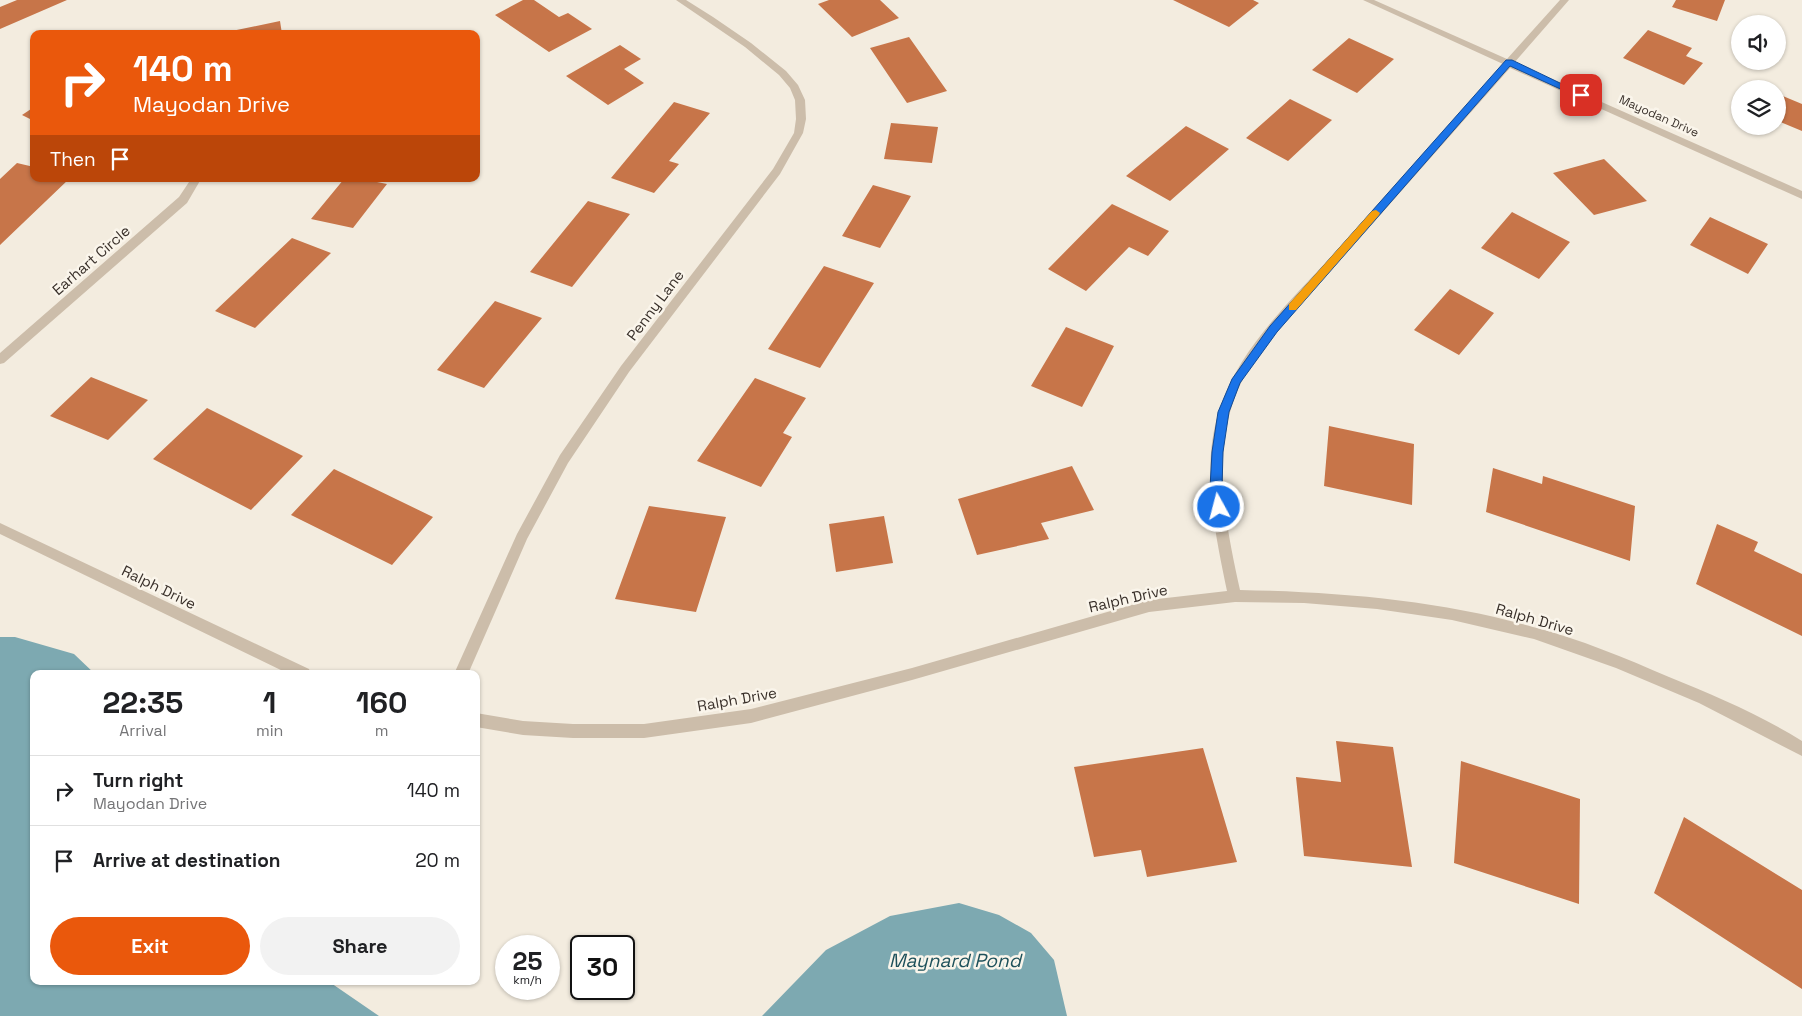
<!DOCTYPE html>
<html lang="en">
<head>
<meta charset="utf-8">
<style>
	:root { --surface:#fff; --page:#f2f2f2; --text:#202124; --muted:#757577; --line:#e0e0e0; --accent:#ea580c }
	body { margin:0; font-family:"Space Grotesk",sans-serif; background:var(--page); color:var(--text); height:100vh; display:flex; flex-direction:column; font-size:19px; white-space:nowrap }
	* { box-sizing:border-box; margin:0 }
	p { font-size:16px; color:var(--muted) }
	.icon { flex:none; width:28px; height:28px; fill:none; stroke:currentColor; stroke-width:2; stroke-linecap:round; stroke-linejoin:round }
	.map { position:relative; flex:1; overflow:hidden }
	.drawer { position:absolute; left:30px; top:670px; width:450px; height:315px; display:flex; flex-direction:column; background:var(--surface); border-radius:10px; box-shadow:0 1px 4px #0004 }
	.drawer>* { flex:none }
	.guide { position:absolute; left:30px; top:30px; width:450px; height:152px; border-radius:10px; box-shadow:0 1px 4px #0004; background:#ea580c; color:#fff; overflow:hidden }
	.controls { position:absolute; left:1731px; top:15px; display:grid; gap:10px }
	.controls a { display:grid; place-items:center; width:55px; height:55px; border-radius:50%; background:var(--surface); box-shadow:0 1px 4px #0004; font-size:25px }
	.speed { position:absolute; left:495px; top:935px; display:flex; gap:10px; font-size:25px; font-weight:700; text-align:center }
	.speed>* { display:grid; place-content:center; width:65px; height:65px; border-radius:50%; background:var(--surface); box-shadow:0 1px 4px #0004; line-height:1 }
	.speed small { font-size:12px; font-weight:400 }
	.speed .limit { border:2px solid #111; border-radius:8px; background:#fff; color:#111 }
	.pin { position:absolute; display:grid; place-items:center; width:42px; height:42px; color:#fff; margin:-21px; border-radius:10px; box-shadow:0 2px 8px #0006 }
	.me { position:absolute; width:55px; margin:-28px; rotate:353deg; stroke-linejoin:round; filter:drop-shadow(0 0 4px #0008) }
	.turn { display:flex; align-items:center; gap:18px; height:105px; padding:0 20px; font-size:22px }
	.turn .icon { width:65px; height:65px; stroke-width:2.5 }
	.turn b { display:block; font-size:35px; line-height:42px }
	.then { display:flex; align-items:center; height:48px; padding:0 20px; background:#0003; gap:10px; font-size:19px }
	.eta { display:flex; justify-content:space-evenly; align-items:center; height:85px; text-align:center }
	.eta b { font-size:30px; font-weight:700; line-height:35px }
	.primary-button { display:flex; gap:10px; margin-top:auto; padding:10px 20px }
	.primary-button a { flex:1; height:58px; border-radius:30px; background:var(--accent); color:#fff; font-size:20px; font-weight:700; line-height:58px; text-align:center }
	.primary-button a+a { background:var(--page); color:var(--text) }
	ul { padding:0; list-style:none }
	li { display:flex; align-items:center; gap:15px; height:70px; padding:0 20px; border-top:1px solid var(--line) }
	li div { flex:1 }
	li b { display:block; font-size:19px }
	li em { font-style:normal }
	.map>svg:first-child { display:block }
</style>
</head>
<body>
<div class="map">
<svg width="1802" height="1016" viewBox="0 0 1802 1016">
	<rect width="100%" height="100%" fill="#f3ecdf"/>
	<!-- water -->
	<path fill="#7da9b1" d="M0,637h15l59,17 21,20h-61v307h294l51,35h-379z
		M959,903l40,12 32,18 23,27 13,56h-305l64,-66 64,-34z"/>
	<!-- building -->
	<path fill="#c77549" d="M17,0h50l-67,29v-22z
		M523,0h11l25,17 9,-4 24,16 -43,23 -54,-37z
		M829,0h51l19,18 -47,19 -34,-33z
		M1173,0h80l6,3 -30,24z
		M1676,0h49l-8,21 -45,-14z
		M280,21l2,13h-60v-1z
		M1648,30l44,18 -6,8 17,7 -19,22 -61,-27z
		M909,37l38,54 -40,12 -37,-55z
		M1349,38l45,21 -37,34 -45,-23z
		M620,45l21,14 -17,10 20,14 -36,22 -42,-29z
		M1778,94l24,10v27l-24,-10z
		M1290,99l42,21 -44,41 -42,-23z
		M674,102l36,11 -41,48 10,3 -25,29 -43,-15z
		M34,107v14l-12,-6z
		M891,123l47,4 -6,36 -48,-4z
		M1186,126l43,23 -59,52 -44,-25z
		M1604,159l43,42 -53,14 -41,-42z
		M17,163l17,4v12h35l-69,66v-66z
		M344,179h18l25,5 -34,44 -42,-9z
		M873,185l38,11 -31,52 -38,-12z
		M588,201l42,13 -58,73 -42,-15z
		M1112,204l57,27 -21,25 -19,-9 -43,44 -38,-22z
		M1512,212l58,30 -31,37 -58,-31z
		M1710,217l58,27 -20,30 -58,-29z
		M292,238l39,15 -76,75 -40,-17z
		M824,266l50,17 -54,85 -52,-19z
		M1450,289l44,24 -35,42 -45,-25z
		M495,301l47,17 -58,70 -47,-18z
		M1066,327l48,19 -32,61 -51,-21z
		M91,377l57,23 -40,40 -58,-24z
		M755,378l51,20 -23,35 9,4 -31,50 -64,-26z
		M207,408l96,48 -52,54 -98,-51z
		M1329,426l85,18 -2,61 -88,-19z
		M1072,466l22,44 -53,13 8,16 -72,16 -19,-56z
		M1493,468l49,16 1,-8 92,30 -5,55 -144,-49z
		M334,469l99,48 -41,48 -101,-50z
		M649,506l77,11 -30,95 -81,-13z
		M884,516l9,47 -57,9 -7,-48z
		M1717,524l41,18 -4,9 48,23v62l-106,-52z
		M1336,741l57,6 19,120 -108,-11 -8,-79 45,5z
		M1203,748l34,114 -90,15 -6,-27 -47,7 -20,-90z
		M1461,761l119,38 -1,105 -125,-41z
		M1684,817l118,73v99l-148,-96z"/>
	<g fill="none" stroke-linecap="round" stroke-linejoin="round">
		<!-- minor -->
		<path fill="#ccbdaa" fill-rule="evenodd" d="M676,0h10l27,17 38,26 35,28 12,14 7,15 1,19 -3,14 -23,41 -151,198 -61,91 -41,76 -59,135h-14l63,-140 43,-79 61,-89 152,-197 21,-36 2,-14 -1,-19 -5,-12 -11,-13 -34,-28z
			M1363,0h11l133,59 53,-59h9l-55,63 288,128v8l-292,-131 -233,264c-12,15 -25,30 -34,47 -34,65 -18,143 -3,211 99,2 198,10 293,37 47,12 92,31 136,50 45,18 91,38 133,64v15l-103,-53 -83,-35 -82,-29 -82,-19 -75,-11 -73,-6 -69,-1 -86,10 -237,68 -161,43 -107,15h-71l-50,-3 -47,-8v-14l47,8 50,3h71l107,-15 161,-41 237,-68 78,-9c-12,-59 -27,-124 -7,-183 20,-62 74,-110 116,-157 56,-62 111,-125 167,-187z
			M191,179h10l-14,24 -183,160 -4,1v-11l179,-156z
			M0,523l309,146 2,5h-22l-289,-140z"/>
	</g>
	<!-- route -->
	<path fill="#1a73e8" stroke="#114b97" d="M1506,60h6l73,35 -4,3 -3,-1 -68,-31 -233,266 -37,51 -11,29 -6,40 -1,36 3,19 -2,3h-8l-5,-22 2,-36 6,-40 14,-33 38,-53z"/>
	<!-- slow -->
	<path fill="#f59e0b" d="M1376,210l4,3 -1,2 -83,95h-7v-6l83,-93z"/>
	<g text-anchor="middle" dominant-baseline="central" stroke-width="5" stroke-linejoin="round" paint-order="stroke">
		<!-- far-street labels -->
		<g font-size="12" fill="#39302a" stroke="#faf5eb">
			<text transform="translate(1659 116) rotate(24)">Mayodan Drive</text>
		</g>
		<!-- street labels -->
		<g font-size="15" fill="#39302a" stroke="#faf5eb">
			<text transform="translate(91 260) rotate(-41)">Earhart Circle</text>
			<text transform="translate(655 305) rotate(-53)">Penny Lane</text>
			<text transform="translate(159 587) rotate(26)">Ralph Drive</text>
			<text transform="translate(1128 598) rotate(-13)">Ralph Drive</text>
			<text transform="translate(1535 619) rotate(16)">Ralph Drive</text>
			<text transform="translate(737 699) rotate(-10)">Ralph Drive</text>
		</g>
		<!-- near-water labels -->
		<g font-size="19" font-style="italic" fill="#1e515b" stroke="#faf5eb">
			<text x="955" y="960">Maynard Pond</text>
		</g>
	</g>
</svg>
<div class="controls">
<a><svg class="icon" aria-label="sound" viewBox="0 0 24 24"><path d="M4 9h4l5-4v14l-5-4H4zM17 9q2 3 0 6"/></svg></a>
<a><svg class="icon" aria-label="layers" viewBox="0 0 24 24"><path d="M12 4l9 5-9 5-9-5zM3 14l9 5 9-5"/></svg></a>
</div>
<div class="speed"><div>25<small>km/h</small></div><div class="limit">30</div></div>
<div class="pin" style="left:1581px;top:95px;background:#d93025"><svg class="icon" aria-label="arrive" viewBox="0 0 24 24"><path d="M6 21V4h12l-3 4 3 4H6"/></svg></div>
<svg class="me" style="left:1219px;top:507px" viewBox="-20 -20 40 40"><circle r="17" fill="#1a73e8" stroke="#fff" stroke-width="3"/><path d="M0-11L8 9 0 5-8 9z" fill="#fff"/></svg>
<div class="guide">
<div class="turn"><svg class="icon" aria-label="right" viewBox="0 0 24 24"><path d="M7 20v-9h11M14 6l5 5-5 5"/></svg><div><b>140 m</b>Mayodan Drive</div></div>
<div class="then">Then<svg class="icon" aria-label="arrive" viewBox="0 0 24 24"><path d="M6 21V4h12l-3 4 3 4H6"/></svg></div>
</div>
<section class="drawer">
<div class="eta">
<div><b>22:35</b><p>Arrival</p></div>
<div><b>1</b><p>min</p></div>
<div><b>160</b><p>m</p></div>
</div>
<ul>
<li><svg class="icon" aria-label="right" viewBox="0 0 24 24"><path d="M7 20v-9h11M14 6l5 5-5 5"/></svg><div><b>Turn right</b><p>Mayodan Drive</p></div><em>140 m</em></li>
<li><svg class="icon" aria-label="arrive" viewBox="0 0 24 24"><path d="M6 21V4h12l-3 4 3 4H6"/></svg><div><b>Arrive at destination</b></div><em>20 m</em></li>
</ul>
<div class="primary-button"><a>Exit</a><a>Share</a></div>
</section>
</div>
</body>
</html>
